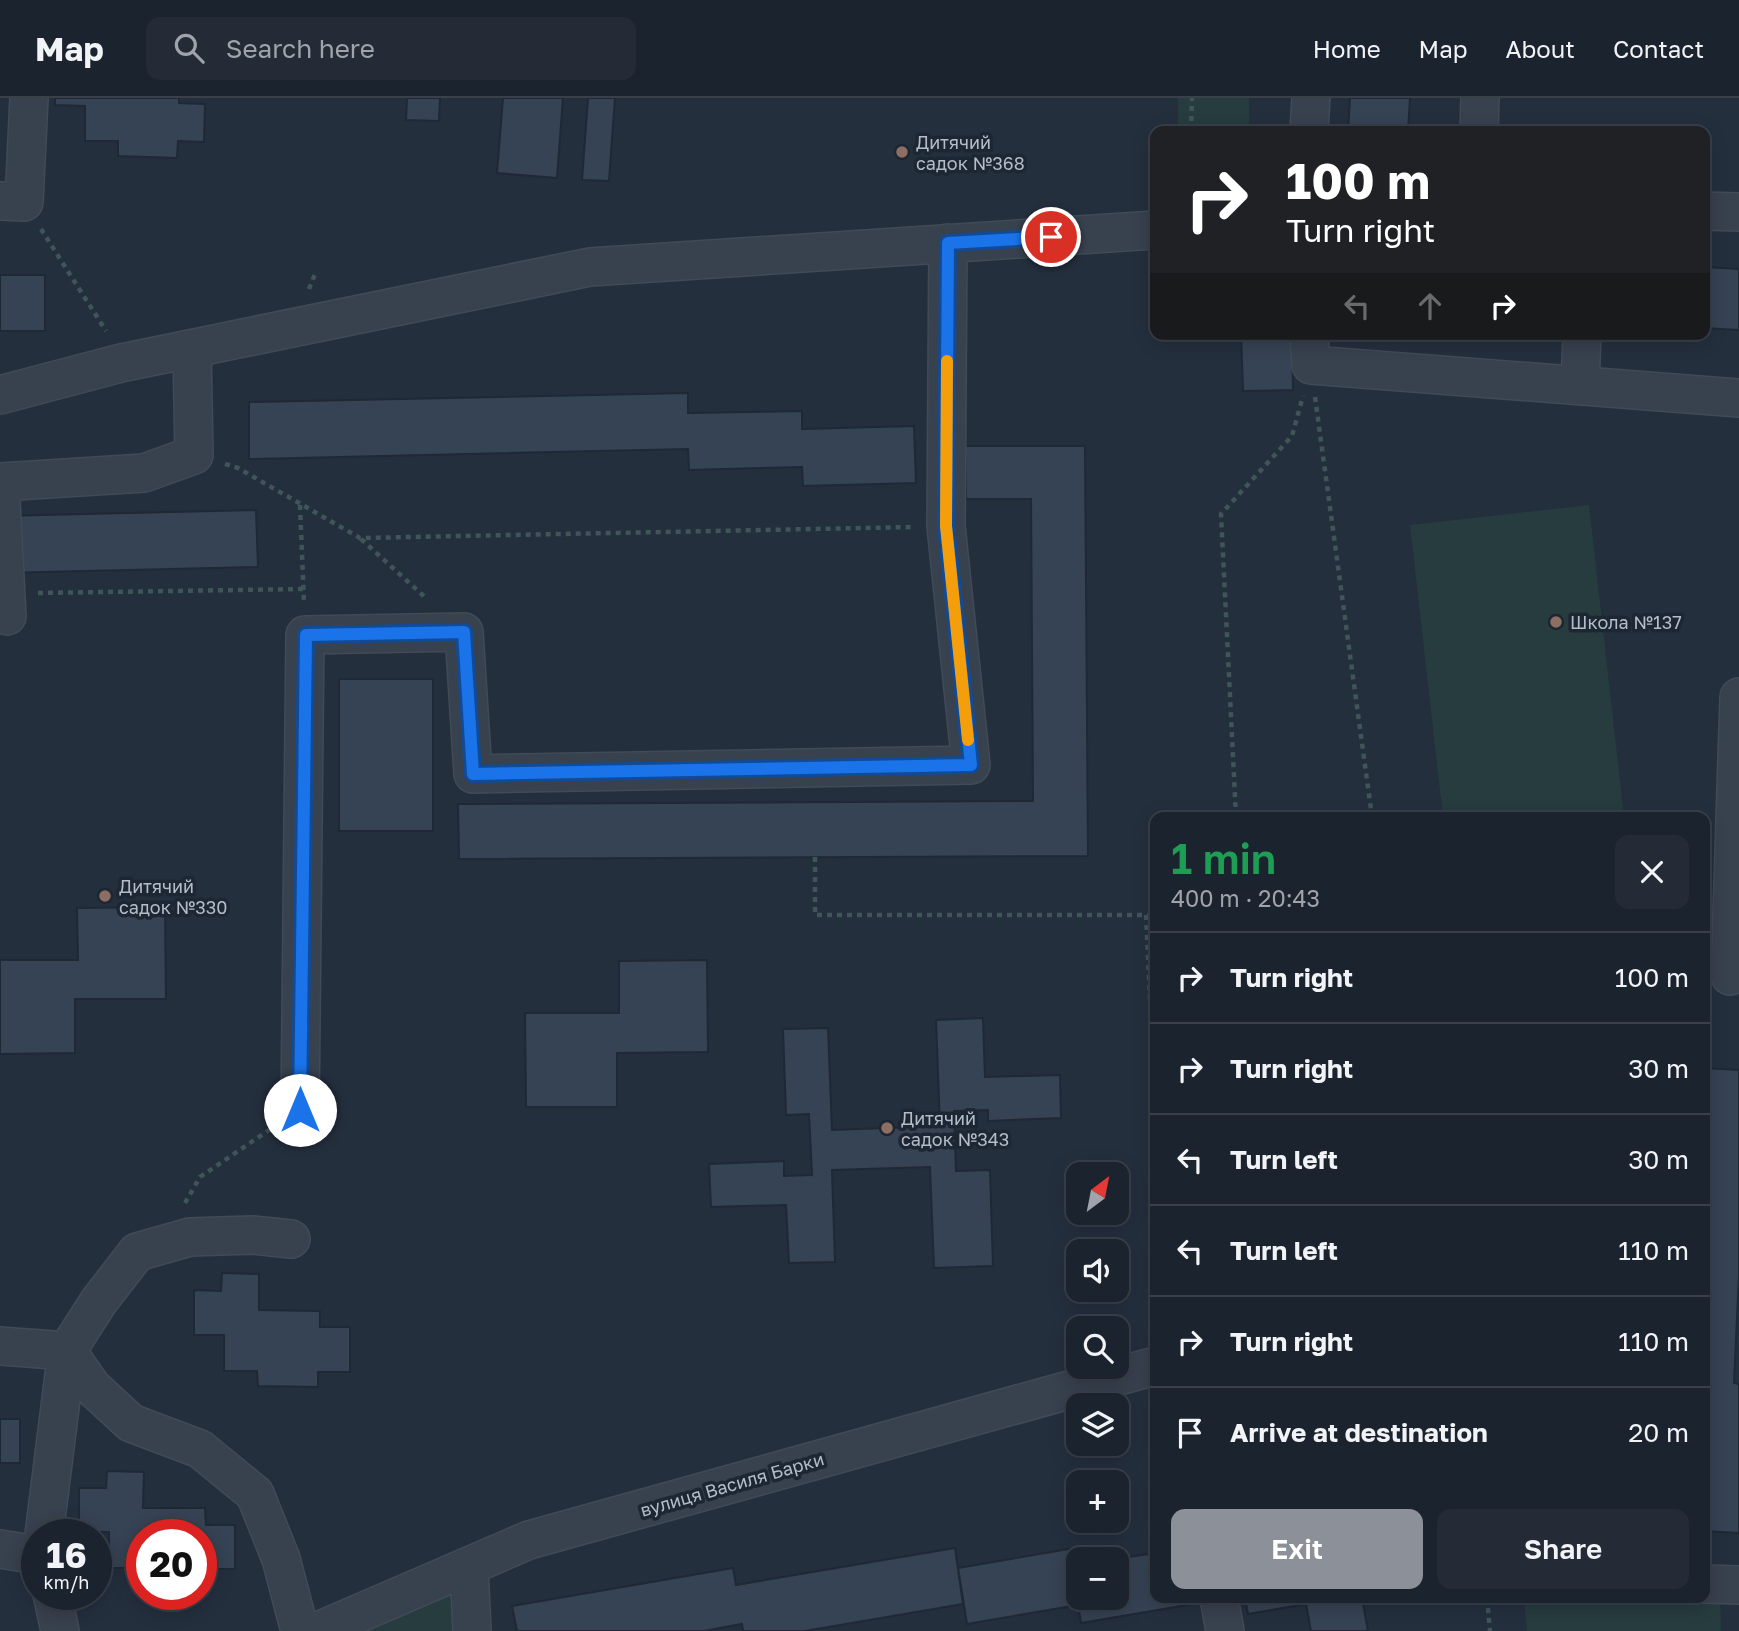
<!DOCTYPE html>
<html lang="en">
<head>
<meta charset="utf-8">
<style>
	:root { --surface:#1b232e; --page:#242b36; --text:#f1f3f6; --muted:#a0a4aa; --line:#39404a; --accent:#8c9099 }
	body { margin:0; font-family:"Golos Text",sans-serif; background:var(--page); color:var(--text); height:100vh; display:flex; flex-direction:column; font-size:26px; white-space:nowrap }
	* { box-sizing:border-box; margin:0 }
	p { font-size:23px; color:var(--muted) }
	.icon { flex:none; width:38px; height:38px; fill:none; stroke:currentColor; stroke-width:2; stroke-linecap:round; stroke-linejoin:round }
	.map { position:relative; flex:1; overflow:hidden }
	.details { position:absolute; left:1150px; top:714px; width:560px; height:791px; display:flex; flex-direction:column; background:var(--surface); border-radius:14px; box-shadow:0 4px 18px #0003,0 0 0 2px var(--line) }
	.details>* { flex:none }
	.hud { position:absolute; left:1150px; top:28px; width:560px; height:214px; border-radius:14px; box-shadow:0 4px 18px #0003,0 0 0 2px var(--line); background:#202124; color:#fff; overflow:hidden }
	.needle { width:46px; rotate:32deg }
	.tools { position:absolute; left:1066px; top:1064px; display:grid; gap:14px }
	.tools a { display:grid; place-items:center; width:63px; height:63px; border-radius:14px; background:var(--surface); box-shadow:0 4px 18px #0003,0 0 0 2px var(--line); font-size:35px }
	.speed { position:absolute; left:21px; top:1421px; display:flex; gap:14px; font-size:35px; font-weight:700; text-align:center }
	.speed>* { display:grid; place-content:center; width:91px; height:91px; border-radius:50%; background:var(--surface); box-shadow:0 4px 18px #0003,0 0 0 2px var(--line); line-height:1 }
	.speed small { font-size:18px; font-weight:400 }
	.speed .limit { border:10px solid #d22; background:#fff; color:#111 }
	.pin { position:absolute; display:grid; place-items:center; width:60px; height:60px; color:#fff; margin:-30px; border:4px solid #fff; border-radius:50%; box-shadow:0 2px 7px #0007 }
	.me { position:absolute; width:77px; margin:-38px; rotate:0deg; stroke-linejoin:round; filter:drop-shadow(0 0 5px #0008) }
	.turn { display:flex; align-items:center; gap:24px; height:147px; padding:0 21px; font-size:32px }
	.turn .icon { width:91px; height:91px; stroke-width:2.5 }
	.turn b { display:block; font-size:49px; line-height:60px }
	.lanes { display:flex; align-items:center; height:66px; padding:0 21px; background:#0003; justify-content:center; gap:35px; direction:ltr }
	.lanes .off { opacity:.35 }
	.round { display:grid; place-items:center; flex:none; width:74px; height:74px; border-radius:14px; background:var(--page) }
	.overview { display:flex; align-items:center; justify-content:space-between; height:119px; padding:0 21px }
	h1 { font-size:42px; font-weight:600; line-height:52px; color:#1e9e55 }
	.action { display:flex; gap:14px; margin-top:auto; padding:14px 21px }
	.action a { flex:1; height:80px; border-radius:14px; background:var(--accent); color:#fff; font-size:28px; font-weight:600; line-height:80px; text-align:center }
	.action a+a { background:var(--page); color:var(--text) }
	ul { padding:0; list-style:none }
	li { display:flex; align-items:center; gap:21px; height:91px; padding:0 21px; border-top:2px solid var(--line) }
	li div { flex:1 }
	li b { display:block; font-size:26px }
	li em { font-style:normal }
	header { display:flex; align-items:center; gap:42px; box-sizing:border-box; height:98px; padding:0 35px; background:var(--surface); border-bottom:2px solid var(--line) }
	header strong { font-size:33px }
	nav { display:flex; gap:38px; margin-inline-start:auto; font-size:24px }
	.search { width:490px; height:63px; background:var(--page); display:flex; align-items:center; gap:18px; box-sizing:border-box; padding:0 24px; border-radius:14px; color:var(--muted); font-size:26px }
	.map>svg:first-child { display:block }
</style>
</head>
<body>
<header>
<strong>Map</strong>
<div class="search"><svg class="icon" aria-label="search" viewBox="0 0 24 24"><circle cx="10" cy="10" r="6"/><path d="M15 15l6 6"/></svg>Search here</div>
<nav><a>Home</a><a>Map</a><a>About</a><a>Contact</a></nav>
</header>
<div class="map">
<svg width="1739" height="1533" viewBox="0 0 1739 1533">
	<rect width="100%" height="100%" fill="#242f3e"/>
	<!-- green -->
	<path fill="#263c3f" d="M1178,0h71v33h-71z
		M1589,407l35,312h-181l-33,-292z
		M469,1468l3,65h-154z
		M1720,1499l1,34h-194l-3,-33z"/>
	<!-- building -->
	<path fill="#364354" stroke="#1f2835" stroke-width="2" d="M55,0h124v5l26,1 -1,38 -26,-1 -1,17 -59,-2v-15h-33v-35l-30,-1z
		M407,0h33l-1,23 -33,-1z
		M503,0h60l-6,80 -60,-5z
		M588,0h27l-6,83 -27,-1z
		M1350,0h60l-2,33h-60z
		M1704,169l35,2v61l-35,-2z
		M0,177h45v56h-45z
		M1241,236h51l1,56 -50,1z
		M688,295v20l114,-2v18l112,-3 2,57 -113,3 -1,-19 -113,3 -1,-21 -439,10v-57z
		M965,348h120l3,410 -629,3 -1,-55 575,-3 -2,-302h-65z
		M256,412l2,57 -258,6v-57z
		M339,581h94v152h-94z
		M165,809l1,92h-91v54l-75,1v-94h78l-1,-52z
		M707,862l1,92 -91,1v54h-91l-1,-94h94v-52z
		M983,920l2,59 75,-2 1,43 -73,3v-11l-34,1 2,60 34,-1 3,96 -59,2 -4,-101 -98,3 3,92 -46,1 -3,-58 -75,2 -2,-43 75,-3v15l28,-1 -3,-61 -23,1 -3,-86 45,-1 4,102 108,-4 -4,-106z
		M1704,970l35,2v204l-5,109 5,1v149l-35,-2z
		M222,1175l37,1v36l61,1v16h30v45h-32v15l-60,-1 -1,-15h-33v-36h-30v-45l27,1z
		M0,1321h20v44h-20z
		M107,1373l37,1 -1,36h62l1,17h29v44h-32v15h-2v-49h-59v33h-33v-36h-30v-44h27z
		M955,1450l8,56 -158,27h-62l-1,-7 -38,7h-187l-5,-25 221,-38 3,17z
		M1069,1451l4,18 5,-1v32h38v-39l39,-6v45h37l1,6 -112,19 -3,-18 -111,19 -9,-56z
		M1245,1500h117l6,33h-57l-5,-27 -58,10z"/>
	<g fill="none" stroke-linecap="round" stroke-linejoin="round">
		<defs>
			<path id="minor" d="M1309,33l2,-33
				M1479,33l1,-33
				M0,103l24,1 5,-104
				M1704,113l35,1
				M1309,236l2,31 428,33
				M1580,288l2,-52
				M0,297l121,-32 469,-96 565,-37
				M0,384l144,-9 50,-18 -2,-106
				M0,385l7,133
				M1730,878l9,-279
				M300,1011l5,-474 159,-3 9,142 498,-9 -25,-239 2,-283
				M291,1141l-39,-4 -62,2 -53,15 -38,49 -32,50 25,36 39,36 69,26 55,45 26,65 19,72
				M0,1248l67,5 -23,184
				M0,1451l37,6
				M469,1468l3,65
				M1704,1486l35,1
				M52,1496l8,37
				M1219,1500l6,33
				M318,1533l211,-91 626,-174"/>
		</defs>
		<!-- minor casing -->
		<use href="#minor" stroke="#414a57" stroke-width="40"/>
		<!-- path -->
		<path stroke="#3f5557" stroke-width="4.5" stroke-dasharray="5 5" stroke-linecap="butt" d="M1191,33l1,-33
			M41,131l65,102
			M309,191l6,-15
			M1315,299l57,420
			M225,366l13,4 122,70 554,-11
			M300,407l4,98
			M361,441l66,60
			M38,495l265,-4
			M1236,719l-15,-303 71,-78 11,-40
			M815,759v58h331l9,2
			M1146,817l9,192
			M185,1105l15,-26 72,-49
			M1487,1500l3,33"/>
		<!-- minor -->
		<use href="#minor" stroke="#38414e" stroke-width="37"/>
	</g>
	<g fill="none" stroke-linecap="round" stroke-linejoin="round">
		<defs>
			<path id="route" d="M300,1012l6,-475 158,-3 9,142 498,-9 -25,-239 2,-283 103,-6"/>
		</defs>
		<!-- route casing -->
		<use href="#route" stroke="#114b97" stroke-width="18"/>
		<!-- route -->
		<use href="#route" stroke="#1a73e8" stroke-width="12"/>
		<!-- slow -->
		<path stroke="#f59e0b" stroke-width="12" d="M947,263l-1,165 22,214"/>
	</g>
	<!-- markers -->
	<g fill="#8d6e63" stroke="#1d2633" stroke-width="2.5">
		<circle cx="902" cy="54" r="7"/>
		<circle cx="1556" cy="524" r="7"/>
		<circle cx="105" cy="798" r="7"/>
		<circle cx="887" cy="1030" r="7"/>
	</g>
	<g text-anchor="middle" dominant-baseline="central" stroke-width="7" stroke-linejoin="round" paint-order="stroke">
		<!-- poi labels -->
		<g font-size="18" fill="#b4bcc9" stroke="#1d2633" text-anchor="start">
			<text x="916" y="44">Дитячий<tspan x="916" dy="21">садок №368</tspan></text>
			<text x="1570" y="524">Школа №137</text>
			<text x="119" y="788">Дитячий<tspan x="119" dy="21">садок №330</tspan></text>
			<text x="901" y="1020">Дитячий<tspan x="901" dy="21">садок №343</tspan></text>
		</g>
		<!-- street labels -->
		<g font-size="18" fill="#b4bcc9" stroke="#1d2633">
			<text transform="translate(732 1386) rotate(-16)">вулиця Василя Барки</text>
		</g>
	</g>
</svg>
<div class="tools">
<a><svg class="needle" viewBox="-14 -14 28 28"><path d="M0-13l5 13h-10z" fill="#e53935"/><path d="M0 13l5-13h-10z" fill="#a0a4aa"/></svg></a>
<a><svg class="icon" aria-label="sound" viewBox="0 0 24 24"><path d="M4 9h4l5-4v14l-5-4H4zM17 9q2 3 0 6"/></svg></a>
<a><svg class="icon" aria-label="search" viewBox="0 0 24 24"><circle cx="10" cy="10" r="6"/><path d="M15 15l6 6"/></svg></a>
<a><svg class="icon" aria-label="layers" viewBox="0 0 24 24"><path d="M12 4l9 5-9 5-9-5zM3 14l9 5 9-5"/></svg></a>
<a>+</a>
<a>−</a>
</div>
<div class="speed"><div>16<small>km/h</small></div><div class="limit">20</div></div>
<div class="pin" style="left:1051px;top:139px;background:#d93025"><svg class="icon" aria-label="arrive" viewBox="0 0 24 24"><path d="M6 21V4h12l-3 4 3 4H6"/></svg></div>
<svg class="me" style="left:300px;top:1012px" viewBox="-20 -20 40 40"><circle r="19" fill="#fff"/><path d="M0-13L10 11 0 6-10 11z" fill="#1a73e8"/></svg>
<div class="hud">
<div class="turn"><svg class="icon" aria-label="right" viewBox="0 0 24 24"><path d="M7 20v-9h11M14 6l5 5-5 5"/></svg><div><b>100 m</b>Turn right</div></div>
<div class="lanes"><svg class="icon off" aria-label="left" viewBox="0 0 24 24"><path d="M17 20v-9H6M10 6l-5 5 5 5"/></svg><svg class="icon off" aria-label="ahead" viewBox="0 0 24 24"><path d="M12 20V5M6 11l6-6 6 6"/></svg><svg class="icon" aria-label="right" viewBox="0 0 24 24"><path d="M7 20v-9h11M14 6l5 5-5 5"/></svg></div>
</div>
<section class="details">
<div class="overview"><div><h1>1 min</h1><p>400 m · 20:43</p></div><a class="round"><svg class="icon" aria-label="close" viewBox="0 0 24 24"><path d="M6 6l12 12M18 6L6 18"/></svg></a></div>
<ul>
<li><svg class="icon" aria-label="right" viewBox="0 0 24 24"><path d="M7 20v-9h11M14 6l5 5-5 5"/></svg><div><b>Turn right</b></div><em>100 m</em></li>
<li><svg class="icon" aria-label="right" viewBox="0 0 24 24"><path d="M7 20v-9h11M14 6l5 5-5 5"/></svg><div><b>Turn right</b></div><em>30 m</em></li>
<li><svg class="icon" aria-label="left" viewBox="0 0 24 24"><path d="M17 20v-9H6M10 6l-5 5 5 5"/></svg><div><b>Turn left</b></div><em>30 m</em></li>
<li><svg class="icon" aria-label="left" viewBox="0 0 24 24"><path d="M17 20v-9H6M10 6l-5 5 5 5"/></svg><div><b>Turn left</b></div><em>110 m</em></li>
<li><svg class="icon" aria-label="right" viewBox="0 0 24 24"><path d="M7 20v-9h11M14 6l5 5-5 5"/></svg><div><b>Turn right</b></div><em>110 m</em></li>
<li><svg class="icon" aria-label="arrive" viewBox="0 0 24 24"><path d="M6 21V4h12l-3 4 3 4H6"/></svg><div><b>Arrive at destination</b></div><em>20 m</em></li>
</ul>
<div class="action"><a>Exit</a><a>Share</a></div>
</section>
</div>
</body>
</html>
